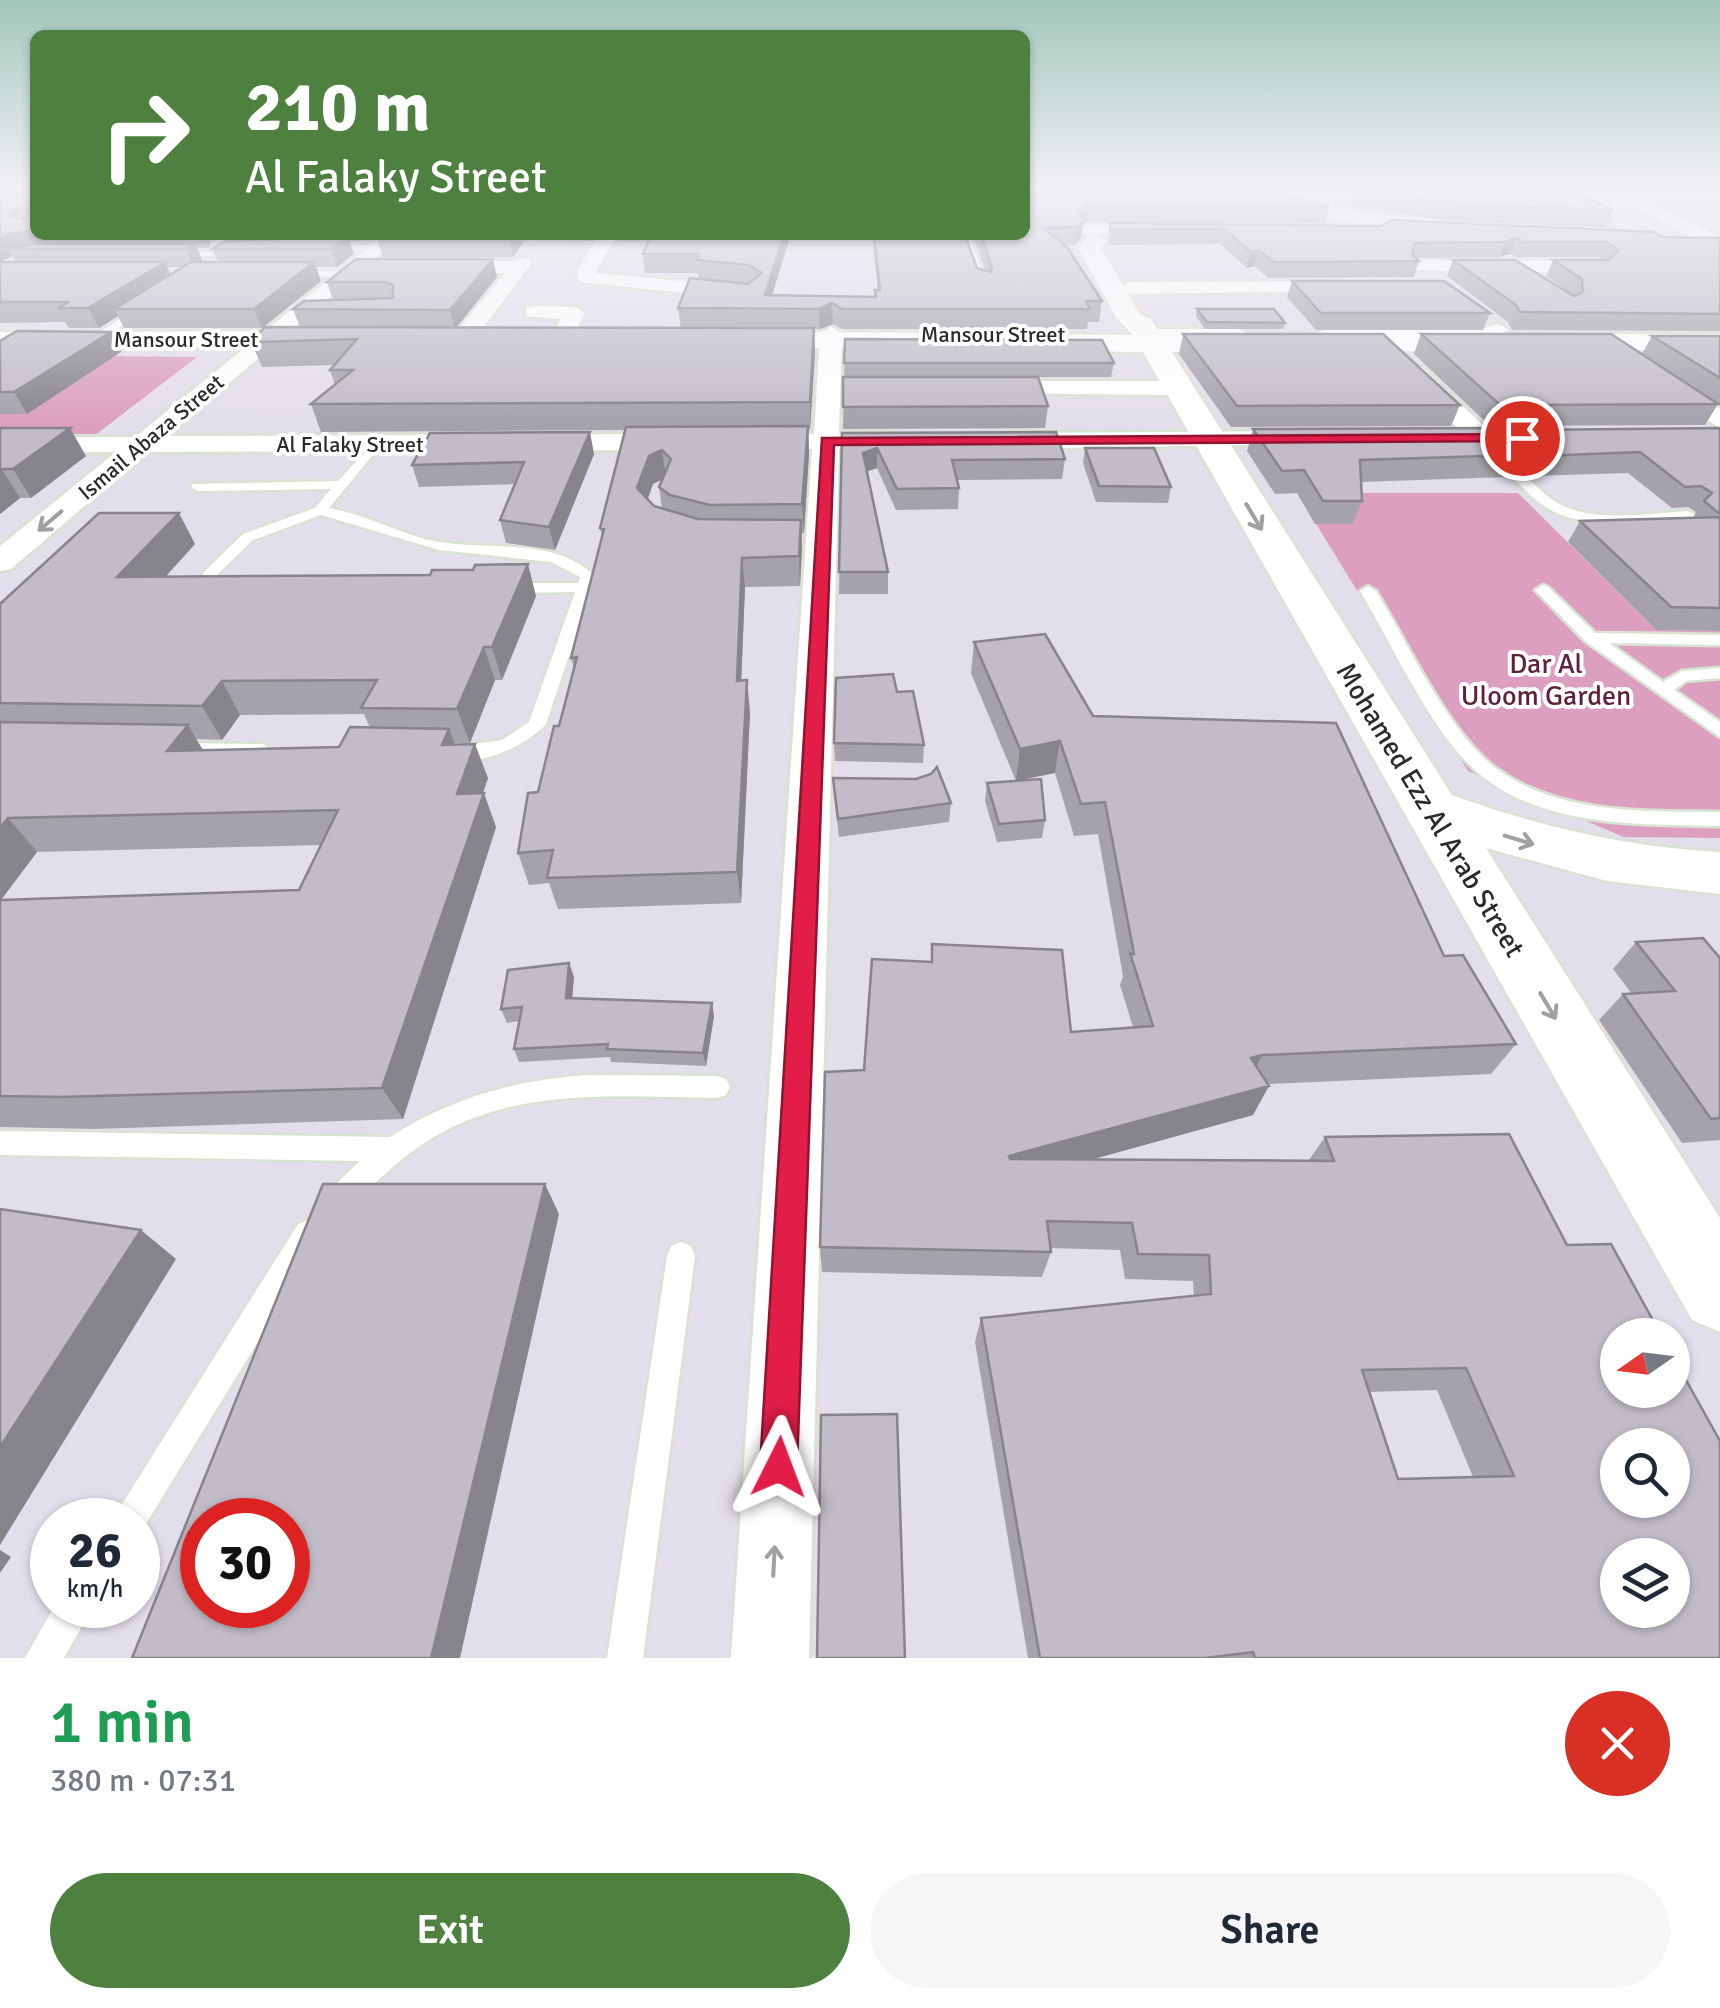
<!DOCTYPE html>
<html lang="en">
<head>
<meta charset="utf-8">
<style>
	:root { --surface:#fff; --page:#f6f6f7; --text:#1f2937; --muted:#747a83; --accent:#4e8040 }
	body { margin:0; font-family:Signika,sans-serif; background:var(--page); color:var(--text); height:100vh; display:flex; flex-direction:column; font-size:38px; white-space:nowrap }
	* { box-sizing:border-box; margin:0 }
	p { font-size:32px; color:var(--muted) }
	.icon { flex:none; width:55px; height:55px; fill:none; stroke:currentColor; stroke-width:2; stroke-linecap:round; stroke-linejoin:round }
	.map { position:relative; height:1658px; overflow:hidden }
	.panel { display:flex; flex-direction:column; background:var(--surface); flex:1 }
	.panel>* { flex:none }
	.guide { position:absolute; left:30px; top:30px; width:1000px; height:210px; border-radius:15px; box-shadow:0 2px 8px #0004; background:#4e8040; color:#fff; overflow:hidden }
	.needle { width:65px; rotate:256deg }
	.buttons { position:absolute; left:1600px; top:1318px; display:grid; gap:20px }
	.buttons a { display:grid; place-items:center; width:90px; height:90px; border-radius:50%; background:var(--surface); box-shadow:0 2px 8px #0004; font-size:50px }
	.speed { position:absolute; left:30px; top:1498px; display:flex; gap:20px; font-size:50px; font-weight:700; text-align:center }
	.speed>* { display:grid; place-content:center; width:130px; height:130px; border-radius:50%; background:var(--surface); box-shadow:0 2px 8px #0004; line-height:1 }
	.speed small { font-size:25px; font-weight:400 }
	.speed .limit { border:15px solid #d22; background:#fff; color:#111 }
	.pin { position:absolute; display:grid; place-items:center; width:85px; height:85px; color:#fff; margin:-42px; border:5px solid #fff; border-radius:50%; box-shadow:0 2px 10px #0007 }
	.me { position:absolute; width:110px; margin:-55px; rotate:3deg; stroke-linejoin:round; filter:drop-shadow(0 0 8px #0008) }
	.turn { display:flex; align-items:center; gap:35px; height:210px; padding:0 50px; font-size:45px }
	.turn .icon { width:130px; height:130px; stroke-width:2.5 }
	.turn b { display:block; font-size:70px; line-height:85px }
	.round { display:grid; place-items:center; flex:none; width:105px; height:105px; border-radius:52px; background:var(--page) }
	.head { display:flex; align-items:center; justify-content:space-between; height:170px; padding:0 50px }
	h1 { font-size:60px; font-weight:600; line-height:75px; color:#1e9e55 }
	.cta { display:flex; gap:20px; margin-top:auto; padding:20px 50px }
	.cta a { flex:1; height:115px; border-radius:60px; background:var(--accent); color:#fff; font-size:40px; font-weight:600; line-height:115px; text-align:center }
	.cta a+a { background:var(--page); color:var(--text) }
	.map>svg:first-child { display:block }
</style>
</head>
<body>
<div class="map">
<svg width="1720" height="1658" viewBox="0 0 1720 1658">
	<rect width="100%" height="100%" fill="#e3deeb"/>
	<!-- green -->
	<path fill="#dd9fc0" d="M0,355l197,2 -111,85 -86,-1z
		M1297,493h221l138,137 64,1v207l-96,-1 -156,-66z"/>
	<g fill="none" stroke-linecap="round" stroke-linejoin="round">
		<defs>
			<path id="lane" d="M962,235h8l17,53 -8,-2z
				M378,245l3,5 -60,-1 4,-3z
				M174,252h51l4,3 -58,2z
				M295,271h53l4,3 -4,3 -56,-1z
				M140,306l8,2 -39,27h-8v-4z
				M376,440l6,4 -53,64c34,6 64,22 96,31 54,14 127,-5 170,37v11l-4,4 -45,133c-18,22 -79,50 -103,29l9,-6 50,-7 27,-18 46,-130 -64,1 -8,-5 8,-5h67l2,-6 -29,-15 -112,-12 -118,-35 -68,25 -37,36 1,5 15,7v6h-10l-21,-11 3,-11 39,-38 72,-26 16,-19 -133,2 -7,-4 2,-3 145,-3z
				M1490,447h8c19,18 36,41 58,55 36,22 92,11 132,9l7,4 -7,4c-44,2 -102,13 -141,-11 -22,-14 -39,-37 -57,-55z
				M1543,585l5,2 47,46 125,2v10l-111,-2 54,39 19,-11 38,-3v10l-34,3 -12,9 46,32v15l-135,-96 -47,-48 -3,-3z
				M1368,586l8,5c32,52 72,142 121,178 63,46 149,42 223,43v14c-78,-2 -172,2 -237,-49 -49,-38 -90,-131 -123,-186z
				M177,743l86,1 9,6 -9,6 -93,-3 -2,-4z
				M589,1075l128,1 9,3 4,8 -4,8 -9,3c-91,-1 -191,-11 -274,34 -38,20 -66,50 -96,78l-10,4 -10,-4 -4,-9 4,-9 33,-31 -360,-6v-24l390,6c63,-40 125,-57 199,-62z
				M308,1220l10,4 4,10 -4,10 -177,288 -3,1v-13h-26l186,-296z
				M681,1242l10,4 4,10 -52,402h-36l60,-402 4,-10z
				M55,1605h39l-30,53h-39z"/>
			<path id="street" d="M1257,192l155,2 8,5 -8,5 -160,-4 -3,-3z
				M1609,192h20l90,44 1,6 -13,2 -70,-35 -99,-2 -8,-5 8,-5 80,2z
				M1642,192h78v7l-71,-2z
				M1088,225h80l8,5 -8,5 -86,-1 -2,-4z
				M222,235h20l-16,13h-12l-3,-4z
				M383,235h20l-236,201 512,-2 13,8 -13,8 -531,2 -137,117 -11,2v-25l116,-94 -116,1v-16h135z
				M600,235h18l-23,38 149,14 10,6 -10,6 -165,-17 -2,-12z
				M523,257l9,5 -3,5 -54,71h-16l-3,-5 3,-5 46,-55h-69l-7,-2v-8l85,-2z
				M1417,260l182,1 9,6 -9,6 -189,-3v-8z
				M1348,281l7,2v8l-226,3 -10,-6 10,-6z
				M533,306l42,1 10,6 -13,25 -8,1 -11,-6 8,-14 -35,-3v-8z
				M1498,324l11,6 -22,10 -162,1 -11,-6 11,-6 160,-1z
				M831,327l11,6 -3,101 60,-1 13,8 -13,8h-60l-30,1209h-78l81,-1209 -62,1 -13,-8 13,-8h64l6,-101z
				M1147,329h92l11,6 -11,6 -100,-1 -3,-5 3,-5z
				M1414,365l8,2 69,66 4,5 -4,5h-18l-67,-66 -4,-5z
				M1663,374l57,35v19l-65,-42 -4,-5z
				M983,381h194l12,7 -12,7 -202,-2 -4,-5 4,-5z
				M1304,431l13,8 -4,5 -313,5 -13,-8 13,-8z"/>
			<path id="secondary" d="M1235,192h37l89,21 102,10 11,7 -11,7 -102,-12 -123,-29z
				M1095,234l11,7 -5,7 39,66 12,6 9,15 559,-1v16l-548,2 280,443c88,32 175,52 268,57v42l-113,-13 -121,-33 234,370v114l-28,-12 -549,-968 -405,-5 -14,-8 14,-8 395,4 -16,-16 -39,-71 9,-12z
				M327,331l10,2 4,6 -4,6 -337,3v-16z"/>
		</defs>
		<!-- lane casing -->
		<use href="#lane" stroke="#d9e2d3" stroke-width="5"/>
		<!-- street casing -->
		<use href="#street" stroke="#d9e2d3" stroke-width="6"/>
		<!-- secondary casing -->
		<use href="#secondary" stroke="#d9e2d3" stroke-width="5"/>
		<!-- lane -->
		<use href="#lane" fill="#fff" fill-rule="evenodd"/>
		<!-- street -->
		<use href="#street" fill="#fff" fill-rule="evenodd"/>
		<!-- secondary -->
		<use href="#secondary" fill="#fff" fill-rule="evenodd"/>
	</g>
	<!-- wall -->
	<path fill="#a6a2ab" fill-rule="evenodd" d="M0,192h35v43h182l-8,6 1,7h-13l6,14h15l-6,-13 21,-8 -3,-6h44l-5,4 27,-1 -2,-3h84l-9,6h-20l5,13 -17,13h-21l5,14 -59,47h-138l-6,-12 -19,12h-30l-4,-6 -65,1v-126l29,-1v-2h-29zM12,256l3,6h-15zM167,267h16l-13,8z
		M1355,192h103l155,18 -8,17 -152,-6 -103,-15z
		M1027,195l303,11 -5,17 -239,-1 -3,2 -2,13 -6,8h-11l38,56 -3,21h-11l-1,7h-245l-9,-5 -13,5h-6l1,24 -5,76h-2l1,24 -5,80h-2l-2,53 -55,1 -4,94 9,31 -9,191 -183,6 -9,-26 -20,2 -11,-32 41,-127 15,-58 -3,-10 31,-123 -2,-7 25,-98 -304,2 -10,-28 24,-19 -5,-15 4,-5 -72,2 -11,-25 49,-15 -7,-18 40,-9 -6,-18 170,-5 -41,51h225l-3,-20 21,-29 -1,-6h-53l-2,-19 5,-13 -30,1 -1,-7h348l12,33 8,2 -12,-35h52zM790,237h82l6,53h-3v7l-103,-2zM662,479l-3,8 3,21 -8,-2 -6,-7 5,-15z
		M1110,223l610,15v93l-208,-1 -4,-8 -61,-46 6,-16 119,34 -26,-18 7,-16h50l-4,-3h-81l-8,-3 -11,3 -83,1 3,3 -5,16 -145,1 -15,-12 -7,2 -27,-24 -112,1z
		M382,235h215l-5,6 -67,-1 -12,17h-130l-6,-18z
		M1292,281l198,32 -7,17h-167l-29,-33z
		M1197,309l88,14 -2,6h-78l-9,-13z
		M111,332l10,20 -94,62h-27v-73z
		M1183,334l277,71 -9,21 -220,1 -52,-73z
		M1421,334l297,70 -13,21 -215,1 -76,-72z
		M1652,336h68v69l-78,-51z
		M845,339l269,24 -3,14h-73l10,29 -3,22 -202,1z
		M0,428l86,28 -55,42h-11l-20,16z
		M1720,428v203l-64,-1 -88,-88 12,-21 113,-3 3,-6 -8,-5 -16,1 -44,-35 -97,3 -16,-16 -8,17 -146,5 1,19 -9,23h-38l-18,-31 -22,1 -28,-43 6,-22 255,16 7,-15z
		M842,433l223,26 -3,20 -105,1 2,8 -1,21 -62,1 -19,-42 -10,3 21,101v22h-49z
		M1085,448l86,39 -3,16 -72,-1 -13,-39z
		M594,454l-39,96 -49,-7 -6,-23 15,-36 -96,3 -7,-22z
		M195,544l-29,32 370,20 -34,84h-7l-25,63h-16l34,35 -5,15 13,34 -93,292 -309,10 -94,-2v-523zM364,714l6,14 -31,19 -136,3 -7,-11 26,1 18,-25zM321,845l-22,45 -298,10 36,-48z
		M974,642l119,74 351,240 72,88 -25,30 -223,10 -15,31 -161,44 217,1 16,-23 395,521h-692l-53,-316 6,-24 213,-22 -1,-15 -68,-2 -5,-29 -70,-2 1,4 -9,25 -220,-5 -2,-25 44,-177 67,-108 1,-18 139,88 62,-5 -13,-42 3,-9 -25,-142 -24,2 -19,-63 -38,7 28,40 -3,18 -45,4 -12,-41 2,-18 29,-2 -45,-108zM1437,1390l36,87 -75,2 -29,-87z
		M897,692l27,53 -1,18 -88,-2 -1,-18z
		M833,778l118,25 -2,19 -110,15 -5,-41z
		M1636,942l84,16v182l-38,3 -83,-123 24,-26h9l-19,-25z
		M569,963l5,14 -2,21 142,18 -8,50 -95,-4 -1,-5 -91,5 -5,-13 5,-28 -12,2 -6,-14z"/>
	<!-- shaded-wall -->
	<path fill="#87848b" d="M1088,205l-2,17 -3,2 -2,13 -6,8 4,-33z
		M15,208l9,17 11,5v5h4l7,13 -38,1 4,7 -12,6v-23l8,-23z
		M204,235h13l-8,6 1,7z
		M230,235h44l-8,7 -31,4z
		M367,235h11l-9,6z
		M512,235h12l1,5 -12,17 -4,-18z
		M784,235h5l1,2 -22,71 -3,-13z
		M348,237l6,17 -17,13 -6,-18z
		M1516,238l-6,16 -11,3 6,-15z
		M195,244l8,18 -9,5 -8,-18z
		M1258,250l-4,16 -7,2 4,-16z
		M493,259l4,18 -42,52 -5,-19z
		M165,262l8,19 -59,28 4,7 -19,12 -11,-20z
		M314,262l7,19 -59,47 -8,-19z
		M832,303l1,21 -13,5 -1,-20z
		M814,328l1,25 -5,76v-27z
		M111,332l10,20 -94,62 -13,-22z
		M808,426l1,27 -5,80 -2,-29z
		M70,428l16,28 -55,42 -18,-29z
		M590,432l4,22 -39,96 -6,-23z
		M877,448v20l-14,5v-20z
		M662,450l4,28 -13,6 -12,33 -4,-29 12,-32z
		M1,468l19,30 -20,16v-45z
		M179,513l16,31 -59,65 -19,-32z
		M801,520l1,29 -2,37 -1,-30z
		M742,558l3,29 -5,125 -3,-31z
		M528,564l8,32 -34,84 -10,-33z
		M484,647l11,33 -25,63 -13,-34z
		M747,680l3,32 -9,191 -4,-31z
		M222,681l18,34 -18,25 -20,-34z
		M188,725l20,34 -41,-8z
		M449,729l13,34 -20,-18z
		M1060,741l-5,32 -39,8 4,-32z
		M475,744l13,34 -18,51 -13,-35z
		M484,793l12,34 -93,292 -21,-31z
		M8,818l29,34 -37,49v-73z
		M569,963l5,14 -3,34 -5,-13z
		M712,1003l2,13 -8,50 -3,-13z
		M1262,1055l-15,30 4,-27z
		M1269,1086l-16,29 -250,69 6,-28z
		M545,1184l14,30 -99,444h-29z
		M141,1230l35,29 -176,286v-98z
		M0,1550l11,7 -11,16z"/>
	<!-- building -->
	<path fill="#c1bcc7" stroke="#87848b" stroke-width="2.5" fill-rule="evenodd" d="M29,192h6v38l-25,4 -10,5v-42l29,-1zM15,208l14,1 -3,10 -18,-3z
		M1234,192h38l58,14 -242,-1 -9,7 5,8 -6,7 -35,1 24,19 35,54h-16l4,8h-248l-10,-6 -13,6 -141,-1 12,-30 58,6 14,-11 -13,-8 -52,-5 2,-6h-56l8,-19h133l-19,60 111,2 -1,-7h5l-6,-55h91l12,33 13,4 2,-4 -11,-33h44v-42l2,2h172z
		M1372,192l209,3 32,15 -154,-6z
		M1392,220l261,12 10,5 57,1v76l-200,-2 -4,-7 -63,-45h62l59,36 9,-4 -1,-13 -29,-19h56l10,-10 -13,-8h-82l-8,-4 -11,4 -90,1 -3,11 7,7 -145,1 -16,-12 -7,2 -27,-23 -114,1v-7l271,3z
		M382,235h130l-3,4h-132z
		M348,237l-17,12h-119l14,-8z
		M37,244h158l-9,5h-178z
		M356,259h137l-43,51 -157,-1 11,-8 89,-3v-13l-9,-3h-57z
		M0,262h165l-77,46h-30l11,-6h-69z
		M191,262h123l-60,47h-140z
		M1292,281h152l46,32h-169z
		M1197,309h77l11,14 -78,-1z
		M265,327l549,1 -4,74 -499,2 42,-34h-23l27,-31 -106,3z
		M17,331l94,1 -97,60h-14v-51z
		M1183,334h200l77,71 -223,1z
		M1421,334h190l107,70 -218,1z
		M1652,336h68v42z
		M845,339l257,1 12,23h-270z
		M843,377h195l10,29 -205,1z
		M808,426l-6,78 -92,1 -40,-10 -11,-8 12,-28 -9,-9 -13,6 -12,32 17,18 44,13 103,1 -2,36 -57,2 -5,123 10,-1 -10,192 -190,6 6,-28 -35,3 10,-60 10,-1 16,-66h5l18,-69 -6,1 33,-129 -4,-1 26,-101z
		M0,428h70l-57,41h-13z
		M1491,428l27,27 -158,5 2,41h-39l-19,-31 -22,1 -29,-42z
		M1720,428v86l-16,-13 8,-8 -11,-7 -16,1 -45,-35 -99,4 -26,-26z
		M590,432l-41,95 -49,-7 24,-58 -112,3 18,-32z
		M1056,432l9,27 -113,1 7,28 -62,1 -20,-41 -14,5 25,119h-49l3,-139z
		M1085,448h69l17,39 -72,-1z
		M99,513h80l-62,64 313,-2 2,-5h41l2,-5 53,-1 -36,83h-8l-27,62 -96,-1 16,-28 -155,1 -20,25 -202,-3v-99z
		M1720,517v91l-49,-1 -91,-86z
		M1045,634l48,82 243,7 108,233 19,-1 53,89 -254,11 -11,3 18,28 -260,70 1,3 324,2 -9,-24 184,-3 58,111 44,-1 50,91h-43v55h54v-35l48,86v217h-465l-2,-6 -48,6h-165l-59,-340 230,-24 -2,-39 -71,-1 -6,-31 -85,-2 4,31 -231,-5 5,-175 39,-2 8,-111 60,3v-18l130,6 9,82 82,-6 -23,-73 4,1 -29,-152 -24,2 -21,-63 -40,8 -46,-107zM1466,1368l48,108 -116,3 -36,-109zM1618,1445h54v55h-54zM1618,1555h54v55h-54z
		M893,674l4,18 16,-1 11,54 -90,-2 2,-65z
		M0,722l188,3 -21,26 172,-4 11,-20 99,2 -7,16 33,-1 -18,50 27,-1 -102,295 -322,9 -60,-1v-196l299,-10 39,-80 -330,8 -8,10z
		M937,767l14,36 -113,16 -5,-41 83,1 15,-5z
		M1041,779l4,41 -46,4 -12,-41z
		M1703,938l17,20v160l-9,1 -88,-125 52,-3 -39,-49z
		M569,963l-3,35 146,5 -9,50 -96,-4 1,-5 -94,5 8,-42 -21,2 7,-39z
		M323,1184h222l-114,474h-299zM202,1520h86v85h-86z
		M0,1209l141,21 -141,217z
		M897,1414l8,244h-88l4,-243z"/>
	<!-- one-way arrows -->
	<defs><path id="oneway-shaft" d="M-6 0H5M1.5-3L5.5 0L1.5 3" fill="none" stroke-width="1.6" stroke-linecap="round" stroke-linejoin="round" transform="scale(2.5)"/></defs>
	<g stroke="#a0a0a0">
		<use href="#oneway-shaft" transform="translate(1254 517) rotate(59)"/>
		<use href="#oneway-shaft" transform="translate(50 521) rotate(140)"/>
		<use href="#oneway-shaft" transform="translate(1519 840) rotate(17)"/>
		<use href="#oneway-shaft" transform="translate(1548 1006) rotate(59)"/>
		<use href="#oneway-shaft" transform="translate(774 1561) rotate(-87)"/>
	</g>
	<!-- sky -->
	<linearGradient id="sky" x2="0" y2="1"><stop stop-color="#a3c7bc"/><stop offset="0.45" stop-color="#f2f0f6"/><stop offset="1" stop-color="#f2f0f6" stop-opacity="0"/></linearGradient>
	<rect width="1720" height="424" fill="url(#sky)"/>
	<!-- route -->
	<path fill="#e11d48" stroke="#92132f" stroke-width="2.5" d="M1522,434l6,4 -2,3 -692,4 -37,1022 -5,13 -13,5 -13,-5 -6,-13 62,-1029z"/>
	<g text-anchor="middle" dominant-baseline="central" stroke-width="8" stroke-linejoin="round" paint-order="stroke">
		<!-- far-street labels -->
		<g font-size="22" fill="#2b2b2b" stroke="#fff">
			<text x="993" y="334">Mansour Street</text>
			<text x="186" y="339">Mansour Street</text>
			<text transform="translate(151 437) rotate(-40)">Ismail Abaza Street</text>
			<text x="350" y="444">Al Falaky Street</text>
		</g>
		<!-- park labels -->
		<g font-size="28" fill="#61213b" stroke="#fff">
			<text x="1546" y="664">Dar Al<tspan x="1546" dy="32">Uloom Garden</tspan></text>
		</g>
		<!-- street labels -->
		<g font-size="28" fill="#2b2b2b" stroke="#fff">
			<text transform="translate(1430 810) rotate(59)">Mohamed Ezz Al Arab Street</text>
		</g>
	</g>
</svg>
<div class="buttons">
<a><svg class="needle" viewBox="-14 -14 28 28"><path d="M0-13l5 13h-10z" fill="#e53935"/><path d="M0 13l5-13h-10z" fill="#747a83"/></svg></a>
<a><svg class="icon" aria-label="search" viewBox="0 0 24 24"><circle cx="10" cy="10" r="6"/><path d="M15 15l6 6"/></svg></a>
<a><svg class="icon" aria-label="layers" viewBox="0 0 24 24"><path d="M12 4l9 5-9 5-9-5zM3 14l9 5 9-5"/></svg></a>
</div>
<div class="speed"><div>26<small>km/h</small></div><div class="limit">30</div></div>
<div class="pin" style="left:1522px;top:438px;background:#d93025"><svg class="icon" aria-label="arrive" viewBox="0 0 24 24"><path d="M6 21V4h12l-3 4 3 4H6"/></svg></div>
<svg class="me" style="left:779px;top:1467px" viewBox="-20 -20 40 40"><path d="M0-17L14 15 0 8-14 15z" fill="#e11d48" stroke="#fff" stroke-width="4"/></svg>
<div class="guide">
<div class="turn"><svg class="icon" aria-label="right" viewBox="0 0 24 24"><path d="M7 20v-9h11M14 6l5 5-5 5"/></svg><div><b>210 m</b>Al Falaky Street</div></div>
</div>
</div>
<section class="panel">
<div class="head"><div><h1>1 min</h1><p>380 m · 07:31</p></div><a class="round" style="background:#d93025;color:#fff"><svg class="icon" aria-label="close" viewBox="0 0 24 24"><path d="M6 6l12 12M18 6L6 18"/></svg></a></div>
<div class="cta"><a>Exit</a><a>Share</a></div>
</section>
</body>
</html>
